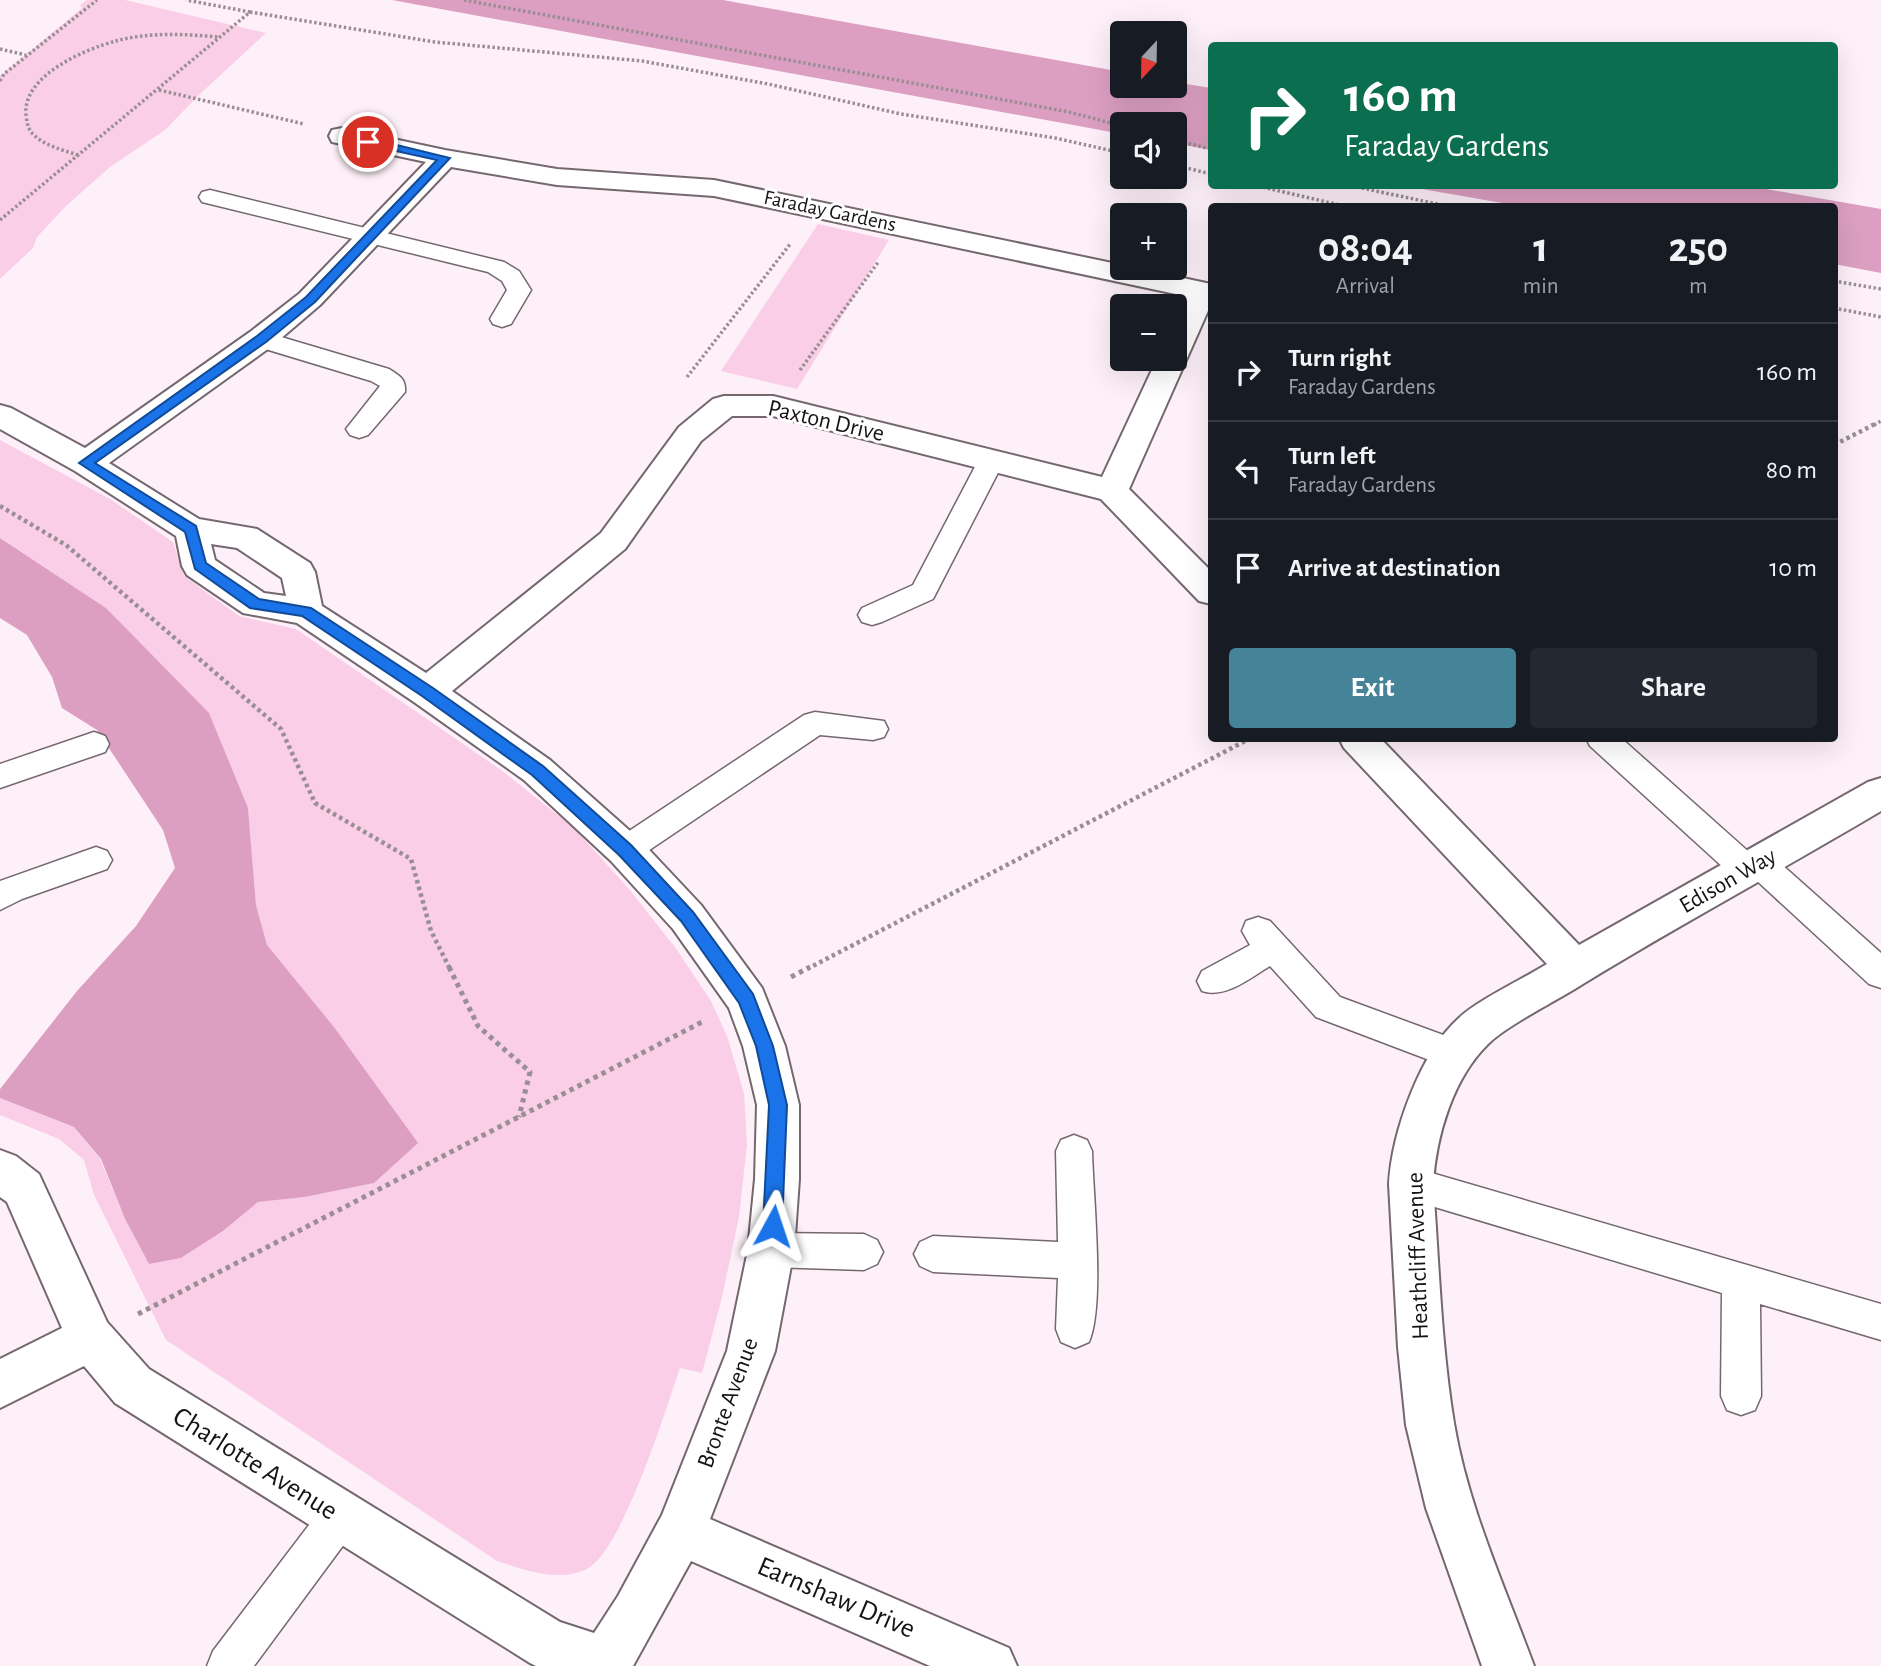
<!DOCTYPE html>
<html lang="en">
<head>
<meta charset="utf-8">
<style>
	:root { --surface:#171b24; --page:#242831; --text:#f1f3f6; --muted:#9ea1a6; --line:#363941; --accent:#458399 }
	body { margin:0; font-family:"Alegreya Sans",sans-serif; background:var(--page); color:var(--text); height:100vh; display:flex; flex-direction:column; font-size:26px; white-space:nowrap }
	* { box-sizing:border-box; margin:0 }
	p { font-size:23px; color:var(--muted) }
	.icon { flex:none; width:38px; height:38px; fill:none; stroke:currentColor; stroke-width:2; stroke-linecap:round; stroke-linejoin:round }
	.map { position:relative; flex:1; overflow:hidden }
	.panel { position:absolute; left:1208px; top:203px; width:630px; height:539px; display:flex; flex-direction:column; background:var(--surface); border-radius:7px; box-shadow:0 7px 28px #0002 }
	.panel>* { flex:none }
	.top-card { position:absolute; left:1208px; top:42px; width:630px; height:147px; border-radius:7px; box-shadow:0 7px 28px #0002; background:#0b6e4f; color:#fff; overflow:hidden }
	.needle { width:46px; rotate:202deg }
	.buttons { position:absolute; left:1110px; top:21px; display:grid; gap:14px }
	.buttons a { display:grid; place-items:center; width:77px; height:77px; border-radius:7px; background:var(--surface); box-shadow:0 7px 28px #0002; font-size:35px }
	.pin { position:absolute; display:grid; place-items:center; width:60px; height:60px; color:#fff; margin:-30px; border:4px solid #fff; border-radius:50%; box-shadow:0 2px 7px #0007 }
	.me { position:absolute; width:77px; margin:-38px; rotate:5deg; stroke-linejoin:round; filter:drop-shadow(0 0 5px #0008) }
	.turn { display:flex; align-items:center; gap:24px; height:147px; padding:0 21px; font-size:32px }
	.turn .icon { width:91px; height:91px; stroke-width:2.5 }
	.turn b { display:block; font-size:49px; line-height:60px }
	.eta { display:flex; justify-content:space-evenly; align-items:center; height:119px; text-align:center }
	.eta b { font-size:42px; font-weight:700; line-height:49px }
	.primary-button { display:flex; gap:14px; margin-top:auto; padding:14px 21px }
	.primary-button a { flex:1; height:80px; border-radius:7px; background:var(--accent); color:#fff; font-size:28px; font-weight:700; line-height:80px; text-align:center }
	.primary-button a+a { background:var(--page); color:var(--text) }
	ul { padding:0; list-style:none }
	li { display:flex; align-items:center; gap:21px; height:98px; padding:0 21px; border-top:2px solid var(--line) }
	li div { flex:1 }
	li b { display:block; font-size:26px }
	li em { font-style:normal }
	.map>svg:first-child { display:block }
</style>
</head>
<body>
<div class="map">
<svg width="1881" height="1666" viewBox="0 0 1881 1666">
	<rect width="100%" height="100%" fill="#fef0f8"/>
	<!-- green -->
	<path fill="#facee7" d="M87,0h38l141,33 -65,60 -36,37 -55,37 -44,39 -29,31 -4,11 -33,31v-203l82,-68 -2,-3z
		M818,224l71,16 -92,149 -76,-18z
		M0,440l110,59 63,43 11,34 55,40 57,13 205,141 73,58 55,61 48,61 34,51 16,35 17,57 3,51 -8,73 -17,80 -20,76 -22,-5c-14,40 -58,186 -95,202 -29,12 -59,0 -88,-9l-331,-221 -72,-145 -10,-35 -25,-21 -59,-24v-17l74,29 26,32 25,60 24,45 32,-6 42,-27 35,-29 47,-5 69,-14 -40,-156 -67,-82 -11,-40 -8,-97 -142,-200 -106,-70z"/>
	<!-- forest -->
	<path fill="#dc9fc2" d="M392,0h331l399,72v14h52v-4l37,6v62l-37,-7v-19h-52v10z
		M1405,186h344l132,23v64l-47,-9v-58h-315z
		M0,538l106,70 103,105 39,95 8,97 11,40 67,82 84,116 -44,40 -69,14 -47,5 -35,29 -42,27 -32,6 -24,-45 -24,-60 -27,-32 -74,-29v-9l77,-98 59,-65 39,-58 -12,-38 -66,-100 -35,-22 -10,-31 -25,-42 -27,-17z"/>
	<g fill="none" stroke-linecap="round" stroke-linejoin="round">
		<defs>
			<path id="lane" d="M210,190l294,72 15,9 12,19 -20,34 -9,3 -9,-3 -3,-5 17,-29 -5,-9 -14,-9 -286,-70 -3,-5 3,-5z
				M261,331l128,38c11,7 17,10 16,23l-37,43 -9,3 -9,-3 -4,-6 34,-43 -9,-5 -119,-36 -3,-6 3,-6z
				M991,452l9,3 4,6 -71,138 -51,23 -10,3 -10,-3 -4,-7 4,-7 51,-23 65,-124 4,-6z
				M815,712l69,9 4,8 -4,8 -11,3 -53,-5 -184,124 -11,4 -11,-4 -5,-9 5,-9 190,-126z
				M94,732l11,4 4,8 -4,8 -105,36v-24z
				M1586,738h35l129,115 9,-3 11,4 111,99v35l-12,-4 -113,-104 -9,3 -11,-4 -146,-133z
				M96,847l11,4 5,9 -5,9 -85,30 -22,11v-29z
				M1258,917l12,4 70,76 125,46 5,11 -5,11 -12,4 -137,-52 -46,-51c-20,12 -45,33 -68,25l-5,-10 5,-10 48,-26 -8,-14 4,-10z
				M1074,1135l13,5 5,11c1,45 13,154 -3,191l-14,6 -14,-6 -5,-13 2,-51 -125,-6 -13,-6 -6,-12 6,-12 13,-6 125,6 -2,-91 5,-11z
				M1411,1167l470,137v36l-121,-36 1,92 -6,14 -14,5 -14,-5 -6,-14 1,-103 -324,-97 -5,-12 5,-12z
				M771,1233l93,1 13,6 6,12 -6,12 -13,6 -93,-3 -13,-5 -6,-12 6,-12z
				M339,1498l14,6 6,14 -6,14 -99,134h-47l6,-15 112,-147z"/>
			<path id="street" d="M342,128l103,22 112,19 157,11 408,85v3h14l75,16v20l-82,185 82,82v33l-12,-3 -98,-102 -328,-83h-41l-31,25 -76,108 -173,142 98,69 89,79 62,66 61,83 23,58 14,59v74l-5,71 -19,101 -65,168 299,129 8,18h-87l-239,-105 -58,105h-97l-6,-3 -415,-260 -31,-37 -84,42v-49l62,-31 -55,-126 -7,-5v-47l16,6 23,18 68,148 42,47 411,253 34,11 24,-37 44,-81 65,-164 21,-101 7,-71 2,-74 -14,-59 -14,-38 -56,-79 -62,-68 -87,-81 -110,-78 -117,-79 -54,-10 -56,-38 -5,-9 -6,-30 -101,-65 -75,-42v-24l11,3 74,40 165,-116 50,-39 126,-131 -94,-20 -3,-6 3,-6zM451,167l106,18 157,11 471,100 -11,23v40h-17l-55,118 -329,-81h-49l-11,3 -34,28 -78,106 -175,140 -104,-67 -7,-34 -5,-9 -53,-34 -58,-10 -90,-56 163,-117 48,-41zM211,544l26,4 45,30 4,18 -22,-3 -49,-33z
				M1339,738h41l199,207 289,-163 13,-4v33c-101,60 -204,115 -303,176 -24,15 -72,39 -90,57 -35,34 -52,92 -55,140 6,80 8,160 21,239 14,84 51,164 80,243h-52l-56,-158 -20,-83 -8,-78 -9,-163c3,-52 31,-131 70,-166 19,-18 64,-39 88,-54l-203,-216z"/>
		</defs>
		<!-- lane casing -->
		<use href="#lane" stroke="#74686e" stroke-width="3"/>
		<!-- street casing -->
		<use href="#street" stroke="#74686e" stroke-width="4"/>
		<!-- path-far2 -->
		<path stroke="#988e94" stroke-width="3.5" stroke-dasharray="2.5 2.5" stroke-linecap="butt" d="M464,0l605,112 53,14
			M250,12l185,30 207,19 126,23 133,30 154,24 67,15
			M0,49l26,6
			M0,81l4,-7 93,-74
			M159,90l145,34
			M1174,140l37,9
			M78,155c-15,-5 -33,-9 -44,-20 -6,-5 -7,-12 -8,-20 -4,-39 59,-66 90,-74 33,-9 68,-7 102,-4
			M1174,165l37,9
			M1258,186l86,20
			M1352,186l95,20
			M0,220l250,-208 -64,-12
			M1834,281l47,8
			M1834,308l47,9
			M800,370l79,-109
			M687,377l104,-134
			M1874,425l7,-4"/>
		<!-- path-far1 -->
		<path stroke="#988e94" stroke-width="4.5" stroke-dasharray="3.5 3.5" stroke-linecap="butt" d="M1834,445l43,-22
			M0,506l66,39 215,184 34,74 96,56 20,72 19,38
			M807,969l444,-231"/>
		<!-- path -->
		<path stroke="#988e94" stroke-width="5" stroke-dasharray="4.5 4.5" stroke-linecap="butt" d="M449,967l29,59 52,46 -11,45
			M791,977l19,-10
			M138,1314l564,-292"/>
		<!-- lane -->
		<use href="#lane" fill="#fff" fill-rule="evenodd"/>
		<!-- street -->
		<use href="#street" fill="#fff" fill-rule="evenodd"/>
	</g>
	<!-- route -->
	<path fill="#1a73e8" stroke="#114b97" stroke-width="2" d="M368,138l82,20 -135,144 -49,40 -171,121 101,63 10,37 53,36 52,9 122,80 110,78 88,79 62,67 60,82 20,52 14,59 -5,121 -3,7 -6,2 -7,-2 -3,-7 6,-121 -13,-59 -17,-43 -58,-82 -62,-66 -87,-80 -110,-79 -120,-80 -52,-8 -55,-39 -10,-37 -106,-69 178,-127 49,-39 131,-137 -73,-16v-5z"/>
	<g text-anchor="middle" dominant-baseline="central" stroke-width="6" stroke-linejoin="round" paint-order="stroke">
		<!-- far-street labels -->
		<g font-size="21" fill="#171215" stroke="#fff">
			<text transform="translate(830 211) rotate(12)">Faraday Gardens</text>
		</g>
		<!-- street labels -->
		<g font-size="24" fill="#171215" stroke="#fff">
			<text transform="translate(826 421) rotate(13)">Paxton Drive</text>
			<text transform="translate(1728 881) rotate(-30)">Edison Way</text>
			<text transform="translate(1418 1256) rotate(-92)">Heathcliff Avenue</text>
			<text transform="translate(728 1403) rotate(-70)">Bronte Avenue</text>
		</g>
		<!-- near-street labels -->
		<g font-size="28" fill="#171215" stroke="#fff">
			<text transform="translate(255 1464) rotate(32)">Charlotte Avenue</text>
			<text transform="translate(836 1598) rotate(23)">Earnshaw Drive</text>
		</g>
	</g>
</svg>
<div class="buttons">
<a><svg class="needle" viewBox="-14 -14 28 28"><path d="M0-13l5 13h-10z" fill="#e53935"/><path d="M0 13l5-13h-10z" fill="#9ea1a6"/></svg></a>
<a><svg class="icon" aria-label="sound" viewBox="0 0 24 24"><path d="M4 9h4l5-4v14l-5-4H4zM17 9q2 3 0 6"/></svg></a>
<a>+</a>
<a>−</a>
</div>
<div class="pin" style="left:368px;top:142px;background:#d93025"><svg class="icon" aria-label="arrive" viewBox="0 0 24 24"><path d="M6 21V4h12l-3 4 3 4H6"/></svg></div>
<svg class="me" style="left:773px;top:1226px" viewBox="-20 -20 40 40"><path d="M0-17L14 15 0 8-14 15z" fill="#1a73e8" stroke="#fff" stroke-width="4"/></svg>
<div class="top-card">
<div class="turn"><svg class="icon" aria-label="right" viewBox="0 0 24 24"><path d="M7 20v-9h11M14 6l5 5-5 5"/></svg><div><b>160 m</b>Faraday Gardens</div></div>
</div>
<section class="panel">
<div class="eta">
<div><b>08:04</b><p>Arrival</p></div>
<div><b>1</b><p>min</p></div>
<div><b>250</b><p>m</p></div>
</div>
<ul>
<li><svg class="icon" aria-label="right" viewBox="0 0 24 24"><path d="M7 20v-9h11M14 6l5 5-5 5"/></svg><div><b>Turn right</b><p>Faraday Gardens</p></div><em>160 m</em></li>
<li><svg class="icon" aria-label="left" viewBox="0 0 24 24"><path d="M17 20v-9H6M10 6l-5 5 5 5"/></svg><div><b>Turn left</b><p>Faraday Gardens</p></div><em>80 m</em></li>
<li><svg class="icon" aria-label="arrive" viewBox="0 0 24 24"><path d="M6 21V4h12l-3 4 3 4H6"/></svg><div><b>Arrive at destination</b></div><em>10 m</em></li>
</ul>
<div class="primary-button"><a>Exit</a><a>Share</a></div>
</section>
</div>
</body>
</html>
